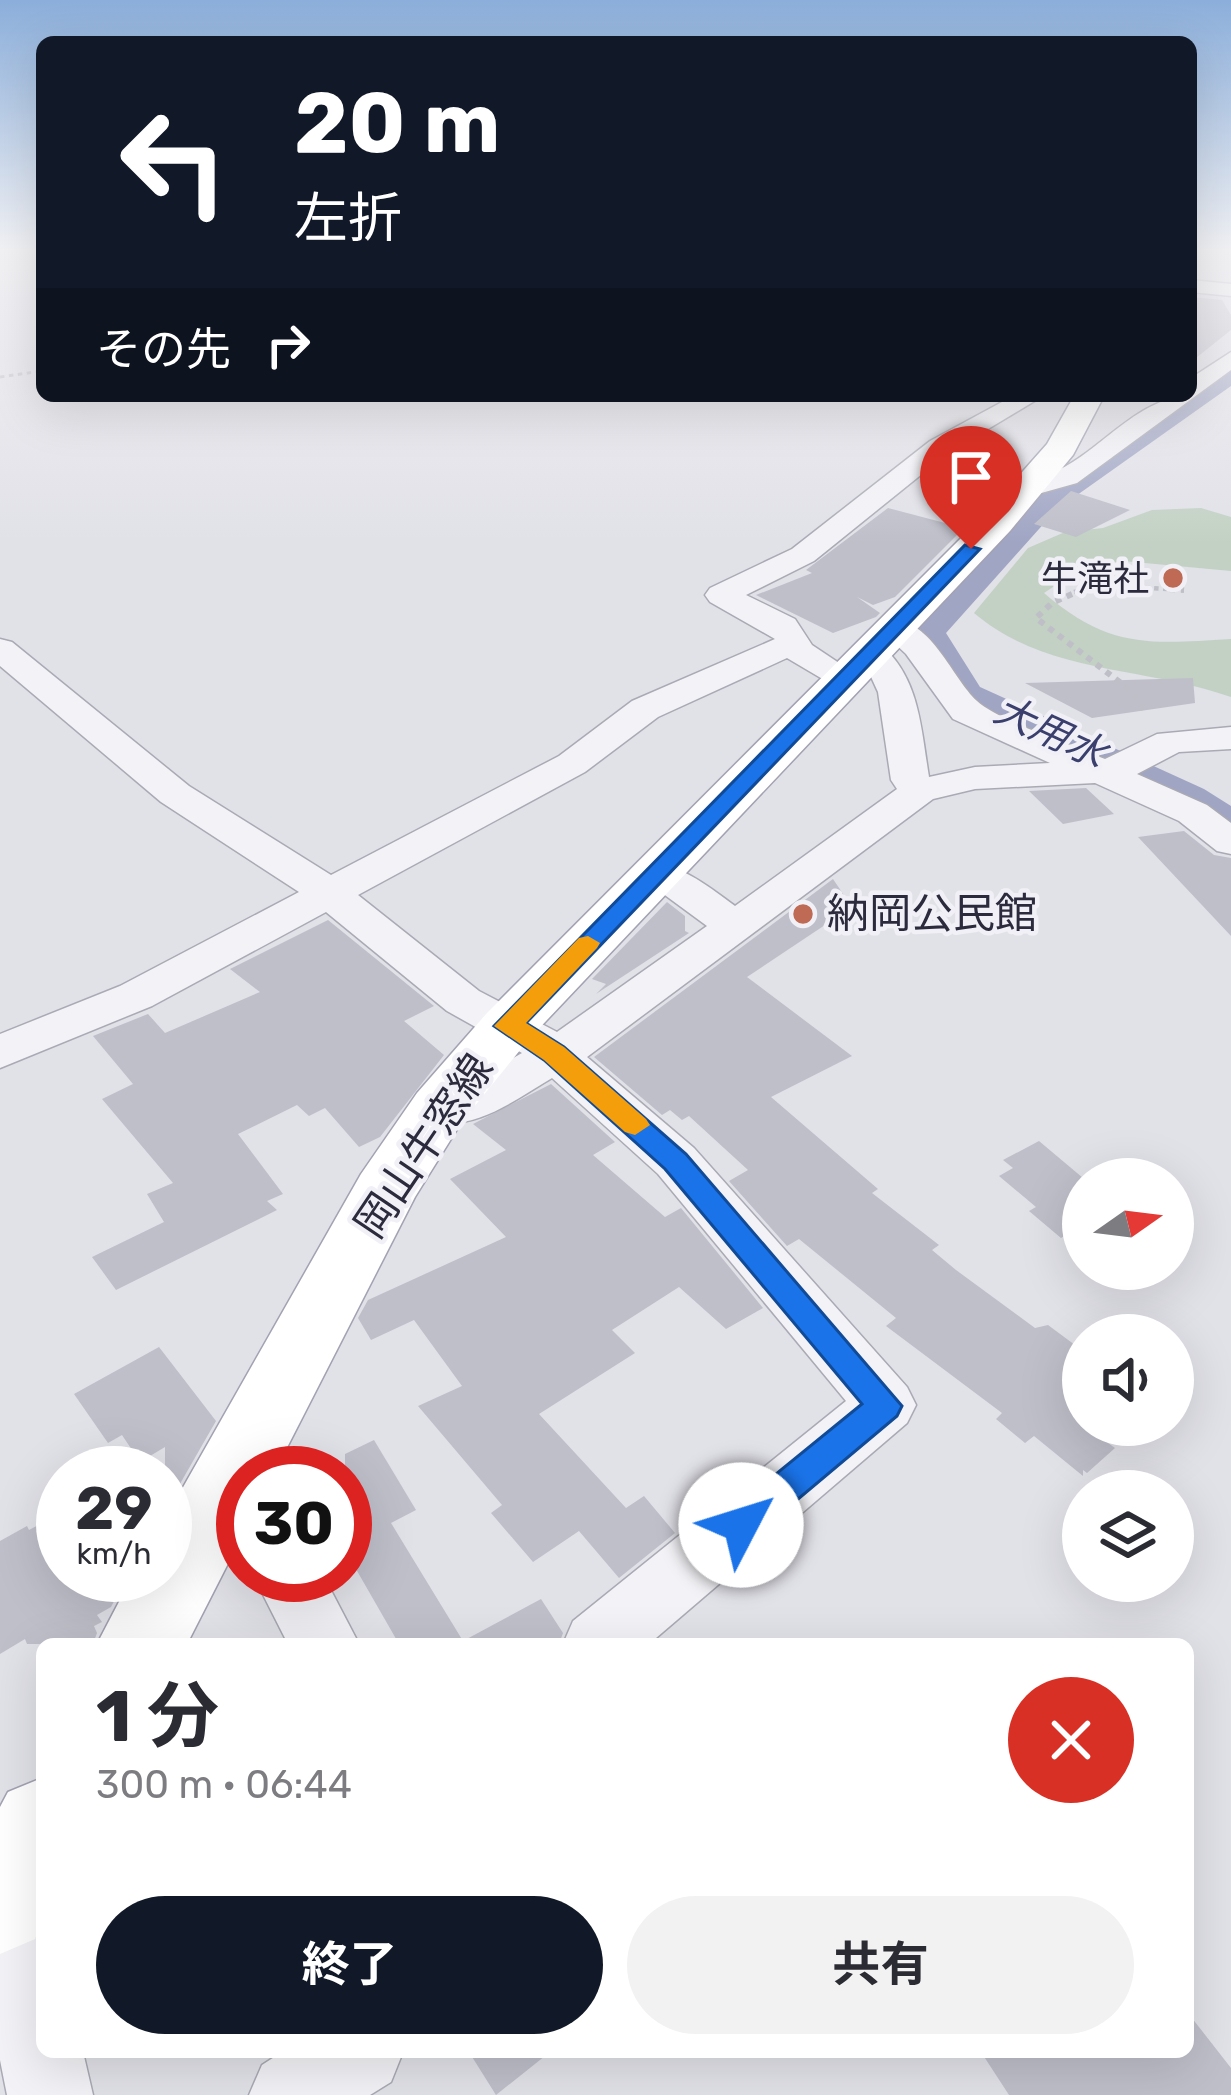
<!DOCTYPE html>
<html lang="ja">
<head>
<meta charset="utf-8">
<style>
	:root { --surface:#fff; --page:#f2f2f3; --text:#2b2b33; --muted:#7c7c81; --accent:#111827 }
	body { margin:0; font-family:Rubik,"Noto Sans JP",sans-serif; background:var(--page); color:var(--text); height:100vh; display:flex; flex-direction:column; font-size:45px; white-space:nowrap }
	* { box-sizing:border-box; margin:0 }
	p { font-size:39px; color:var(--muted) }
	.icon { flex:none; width:66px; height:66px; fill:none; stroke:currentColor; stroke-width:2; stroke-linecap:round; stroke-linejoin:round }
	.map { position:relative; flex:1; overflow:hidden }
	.drawer { position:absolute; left:36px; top:1638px; width:1158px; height:420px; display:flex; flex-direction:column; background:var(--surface); border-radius:18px; box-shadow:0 12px 48px #0002 }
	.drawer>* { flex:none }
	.hud { position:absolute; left:36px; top:36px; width:1161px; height:366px; border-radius:18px; box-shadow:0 12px 48px #0002; background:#111827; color:#fff; overflow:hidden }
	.needle { width:78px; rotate:76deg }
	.tools { position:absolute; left:1062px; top:1158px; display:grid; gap:24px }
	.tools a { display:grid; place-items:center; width:132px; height:132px; border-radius:50%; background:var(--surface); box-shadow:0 12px 48px #0002; font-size:60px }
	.speed { position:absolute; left:36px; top:1446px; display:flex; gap:24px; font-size:60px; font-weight:700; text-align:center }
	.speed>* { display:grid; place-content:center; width:156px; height:156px; border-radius:50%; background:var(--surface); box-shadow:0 12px 48px #0002; line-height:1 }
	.speed small { font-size:30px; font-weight:400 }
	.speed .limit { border:18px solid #d22; background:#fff; color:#111 }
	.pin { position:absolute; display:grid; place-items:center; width:102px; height:102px; color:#fff; margin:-123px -51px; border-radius:50% 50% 50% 0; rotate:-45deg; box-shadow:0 0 12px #0007 }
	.pin .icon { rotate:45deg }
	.me { position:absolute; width:132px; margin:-66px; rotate:50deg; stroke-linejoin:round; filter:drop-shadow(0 0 9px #0008) }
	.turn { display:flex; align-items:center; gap:42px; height:252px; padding:0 60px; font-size:54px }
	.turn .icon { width:156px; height:156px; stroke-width:2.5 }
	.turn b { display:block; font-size:84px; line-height:102px }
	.then { display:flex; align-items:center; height:114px; padding:0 60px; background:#0003; gap:24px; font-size:45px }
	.round { display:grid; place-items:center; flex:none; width:126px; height:126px; border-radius:63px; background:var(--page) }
	.head { display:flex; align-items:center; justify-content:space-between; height:204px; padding:0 60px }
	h1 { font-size:72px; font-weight:700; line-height:90px }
	.primary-button { display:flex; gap:24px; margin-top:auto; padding:24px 60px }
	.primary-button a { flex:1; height:138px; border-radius:72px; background:var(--accent); color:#fff; font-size:48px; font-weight:700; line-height:138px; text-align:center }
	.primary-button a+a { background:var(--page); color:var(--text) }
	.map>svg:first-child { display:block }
</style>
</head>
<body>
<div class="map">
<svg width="1231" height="2095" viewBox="0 0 1231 2095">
	<rect width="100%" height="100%" fill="#e1e1e8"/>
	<!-- green -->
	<path fill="#c3d1c4" d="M1201,508l30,9v54l-108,-10 -40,6 -39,26c65,56 106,51 187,46v58c-86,-31 -184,-22 -257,-84l54,-65 37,-16 38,-4 49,-18z"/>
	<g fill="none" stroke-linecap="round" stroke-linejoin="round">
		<!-- canal -->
		<path fill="#a0a5c4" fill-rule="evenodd" d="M1231,368v18l-175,124 -110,123 34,54 224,102 27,17v30l-14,-4 -41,-27 -221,-104 -42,-69 123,-134z"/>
	</g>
	<!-- building -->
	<path fill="#bfbfca" d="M1191,297l31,3 9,15v15l-40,32z
		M1071,491l59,19 -54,27 -42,-13z
		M888,508l76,20 -69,69 -22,8 -16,-8 23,16 -4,4 -43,16 -77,-38 56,-22 -6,-3z
		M1193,678l2,25 -103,15 -67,-35z
		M1086,788l28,26 -51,10 -34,-33z
		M1184,831l30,24 17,3v78l-93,-99z
		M833,879l19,28 -105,70 105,79 -81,41 107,92 -6,4 67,52 -7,5 24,20 79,58 13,-3 35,26v74l32,23 -28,25 -4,-3v6l-49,-40 -9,7 -29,-24 6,-6 -116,-87 10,-8 -97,-79 -12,7 -58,-65 19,-11 -59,-54 -7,4 -12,-10 -8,5 -68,-58z
		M667,902l18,14v15l4,2 -93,61 10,-10 -14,-5z
		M328,920l106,86 -30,15 40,34 -64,82 -21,10 -34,-39 -16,8 -12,-11 -59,29 45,60 -16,7 10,9 -161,80 -24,-33 72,-35 -17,-28 26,-11 -71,-84 31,-15 -40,-48 55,-22 17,19 95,-41 -30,-23z
		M551,1084l64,58 -22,13 72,62 16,-9 82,100 -37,21 -47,-42 -67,43 23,23 -96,61 87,94 18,-12 31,37 -56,45 -40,-47 -46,31 -42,-49 11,-8 -84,-99 44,-20 -48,-66 -43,20 -13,-22 10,-18 138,-63 -56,-58 56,-29 -33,-26z
		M1039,1141l44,37v47l-22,13 -32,-27 7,-4 -37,-31 14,-8 -10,-8z
		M159,1347l57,74 -51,89v-63l-25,15 -18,-27 -14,8 -34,-49z
		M374,1440l42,70 -25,13 72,118 78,-42 22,34 -4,11h-160l-54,-94v-96z
		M63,1521v54h65l-17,32 -14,8 5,7 -8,4 3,7 -4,11h-66l-2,-5 -25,15v-113l27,-15 2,4 15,-8 4,8z
		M1188,2013l43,55v27h-222l-28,-43h207z
		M469,2052h81l-54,43z"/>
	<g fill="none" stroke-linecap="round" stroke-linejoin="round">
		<defs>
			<path id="minor" d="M1191,280l40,4v12l-40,-4z
				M1231,352v18l-154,113 -50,14 -14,-8c12,-12 29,-11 44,-18 46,-22 82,-75 134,-75v-18z
				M1013,396h30l-95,57 -134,108 -68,34 49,24 17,26 48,32 -5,7h-24l-44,-26 -129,59 -73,55 -227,123 121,96 78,41 150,-106 -49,-36 -20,-5 -6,-9 6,-9c38,-9 68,18 97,39l162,-117 -6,-9 -13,-88 -11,-24 -16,-17 5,-7h24c40,34 41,85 49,133l46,-10 75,-4 -97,-44 -47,-65 -28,-26 4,-7c46,-11 68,55 95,80 20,19 98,45 128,58l52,-25 74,-7v22l-52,3 -42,22 70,31 24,18v31l-14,-3 -38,-30 -84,-38 -120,6 -42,10 -346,258 107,91 213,239 9,18 -9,18 -258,221h-86l10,-23 273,-220 -188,-227 -106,-96c-42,25 -80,56 -131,42l-7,-12 7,-12 38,-7 63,-36 -75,-42 -121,-99 -174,94 -152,62v-34l120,-48 179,-94 -138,-90 -161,-136v-27l12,3 177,144 142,89 228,-119 73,-55 143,-62 -65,-37 -5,-7 5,-7 82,-39 138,-108z
				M253,1575h70l36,69h-71z
				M0,1922l42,18v112h41l10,43h-86l-7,-35z
				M282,2052h121l-12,30 -21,13h-121l13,-30z"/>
			<path id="major" d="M1074,396h30l-31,59 -63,76 -481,508 -68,84 -46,74 -141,276h-31v61l-56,110h-90l36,-69h32v-56l196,-345 56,-81 70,-80 497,-498 63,-71z
				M42,1778v147l-7,14 -35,15v-147l8,-15z"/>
		</defs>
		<!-- minor casing -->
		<use href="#minor" stroke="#aaaab5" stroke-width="3"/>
		<!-- major casing -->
		<use href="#major" stroke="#a2a2b2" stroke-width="3"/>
		<!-- path-far2 -->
		<path stroke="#bfbfc7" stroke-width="3" stroke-dasharray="4.5 4.5" stroke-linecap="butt" d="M0,377l42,-6"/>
		<!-- path-far1 -->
		<path stroke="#bfbfc7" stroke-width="4.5" stroke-dasharray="4.5 4.5" stroke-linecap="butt" d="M1074,592l30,-7 80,5"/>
		<!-- path -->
		<path stroke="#bfbfc7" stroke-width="6" stroke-dasharray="6 6" stroke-linecap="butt" d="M1083,589l-31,14 -16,15 94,72 17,23
			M1169,589l15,1"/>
		<!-- minor -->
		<use href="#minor" fill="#f3f3f7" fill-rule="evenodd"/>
		<!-- major -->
		<use href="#major" fill="#fff" fill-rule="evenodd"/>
	</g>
	<!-- sky -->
	<linearGradient id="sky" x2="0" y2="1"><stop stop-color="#8baeda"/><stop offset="0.46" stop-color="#f2f2f5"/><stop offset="1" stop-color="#f2f2f5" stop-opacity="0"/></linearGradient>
	<rect width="1231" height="543" fill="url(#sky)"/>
	<!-- route -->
	<path fill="#1a73e8" stroke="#114b97" stroke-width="3" d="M965,545l15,4 -454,474 38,24 122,107 216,252 -5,10 -143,120 -13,5 -13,-5 -5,-11 5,-12 134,-109 -197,-235 -121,-109 -50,-34z"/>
	<!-- slow -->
	<path fill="#f59e0b" d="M588,936l12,7 -3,5 -71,75 38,24 82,72 4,6 -15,10 -10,-3 -81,-72 -50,-34 85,-88z"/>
	<!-- markers -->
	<g fill="#be6a54" stroke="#f0f0f6" stroke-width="4.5">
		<circle cx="1173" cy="578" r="12"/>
		<circle cx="803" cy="914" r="12"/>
	</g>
	<g text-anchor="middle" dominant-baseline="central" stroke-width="9" stroke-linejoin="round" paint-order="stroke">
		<!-- far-poi labels -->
		<g font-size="36" fill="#2b2b3d" stroke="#f0f0f6" text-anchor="end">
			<text x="1149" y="578">牛滝社</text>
		</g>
		<!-- far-water labels -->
		<g font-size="39" font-style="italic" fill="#3a3f6d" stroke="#f0f0f6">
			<text transform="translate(1050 732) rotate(25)">大用水</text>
		</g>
		<!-- poi labels -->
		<g font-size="42" fill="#2b2b3d" stroke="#f0f0f6" text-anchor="start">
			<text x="827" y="914">納岡公民館</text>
		</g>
		<!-- street labels -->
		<g font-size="42" fill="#2b2b3d" stroke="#f0f0f6">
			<text transform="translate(424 1146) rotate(-56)">岡山牛窓線</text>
		</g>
	</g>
</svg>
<div class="tools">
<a><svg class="needle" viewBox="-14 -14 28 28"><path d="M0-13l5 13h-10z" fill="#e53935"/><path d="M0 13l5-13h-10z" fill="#7c7c81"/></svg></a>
<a><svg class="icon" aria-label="sound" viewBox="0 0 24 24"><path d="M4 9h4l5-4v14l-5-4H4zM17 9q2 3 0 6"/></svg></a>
<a><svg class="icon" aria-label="layers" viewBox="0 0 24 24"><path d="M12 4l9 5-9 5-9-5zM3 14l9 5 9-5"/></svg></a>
</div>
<div class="speed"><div>29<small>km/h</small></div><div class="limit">30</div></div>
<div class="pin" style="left:971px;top:549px;background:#d93025"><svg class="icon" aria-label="arrive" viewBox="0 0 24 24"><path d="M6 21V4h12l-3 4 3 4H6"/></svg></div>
<svg class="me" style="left:741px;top:1525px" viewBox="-20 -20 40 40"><circle r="19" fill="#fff"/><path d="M0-13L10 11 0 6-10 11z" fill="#1a73e8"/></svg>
<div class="hud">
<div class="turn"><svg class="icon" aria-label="left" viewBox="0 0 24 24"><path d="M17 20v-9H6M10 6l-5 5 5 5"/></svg><div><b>20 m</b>左折</div></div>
<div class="then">その先<svg class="icon" aria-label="right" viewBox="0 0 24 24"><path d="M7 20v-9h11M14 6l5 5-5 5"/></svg></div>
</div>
<section class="drawer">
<div class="head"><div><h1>1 分</h1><p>300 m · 06:44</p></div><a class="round" style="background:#d93025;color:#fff"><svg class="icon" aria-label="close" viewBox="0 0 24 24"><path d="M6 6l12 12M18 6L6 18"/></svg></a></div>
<div class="primary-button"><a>終了</a><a>共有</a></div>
</section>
</div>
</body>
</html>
